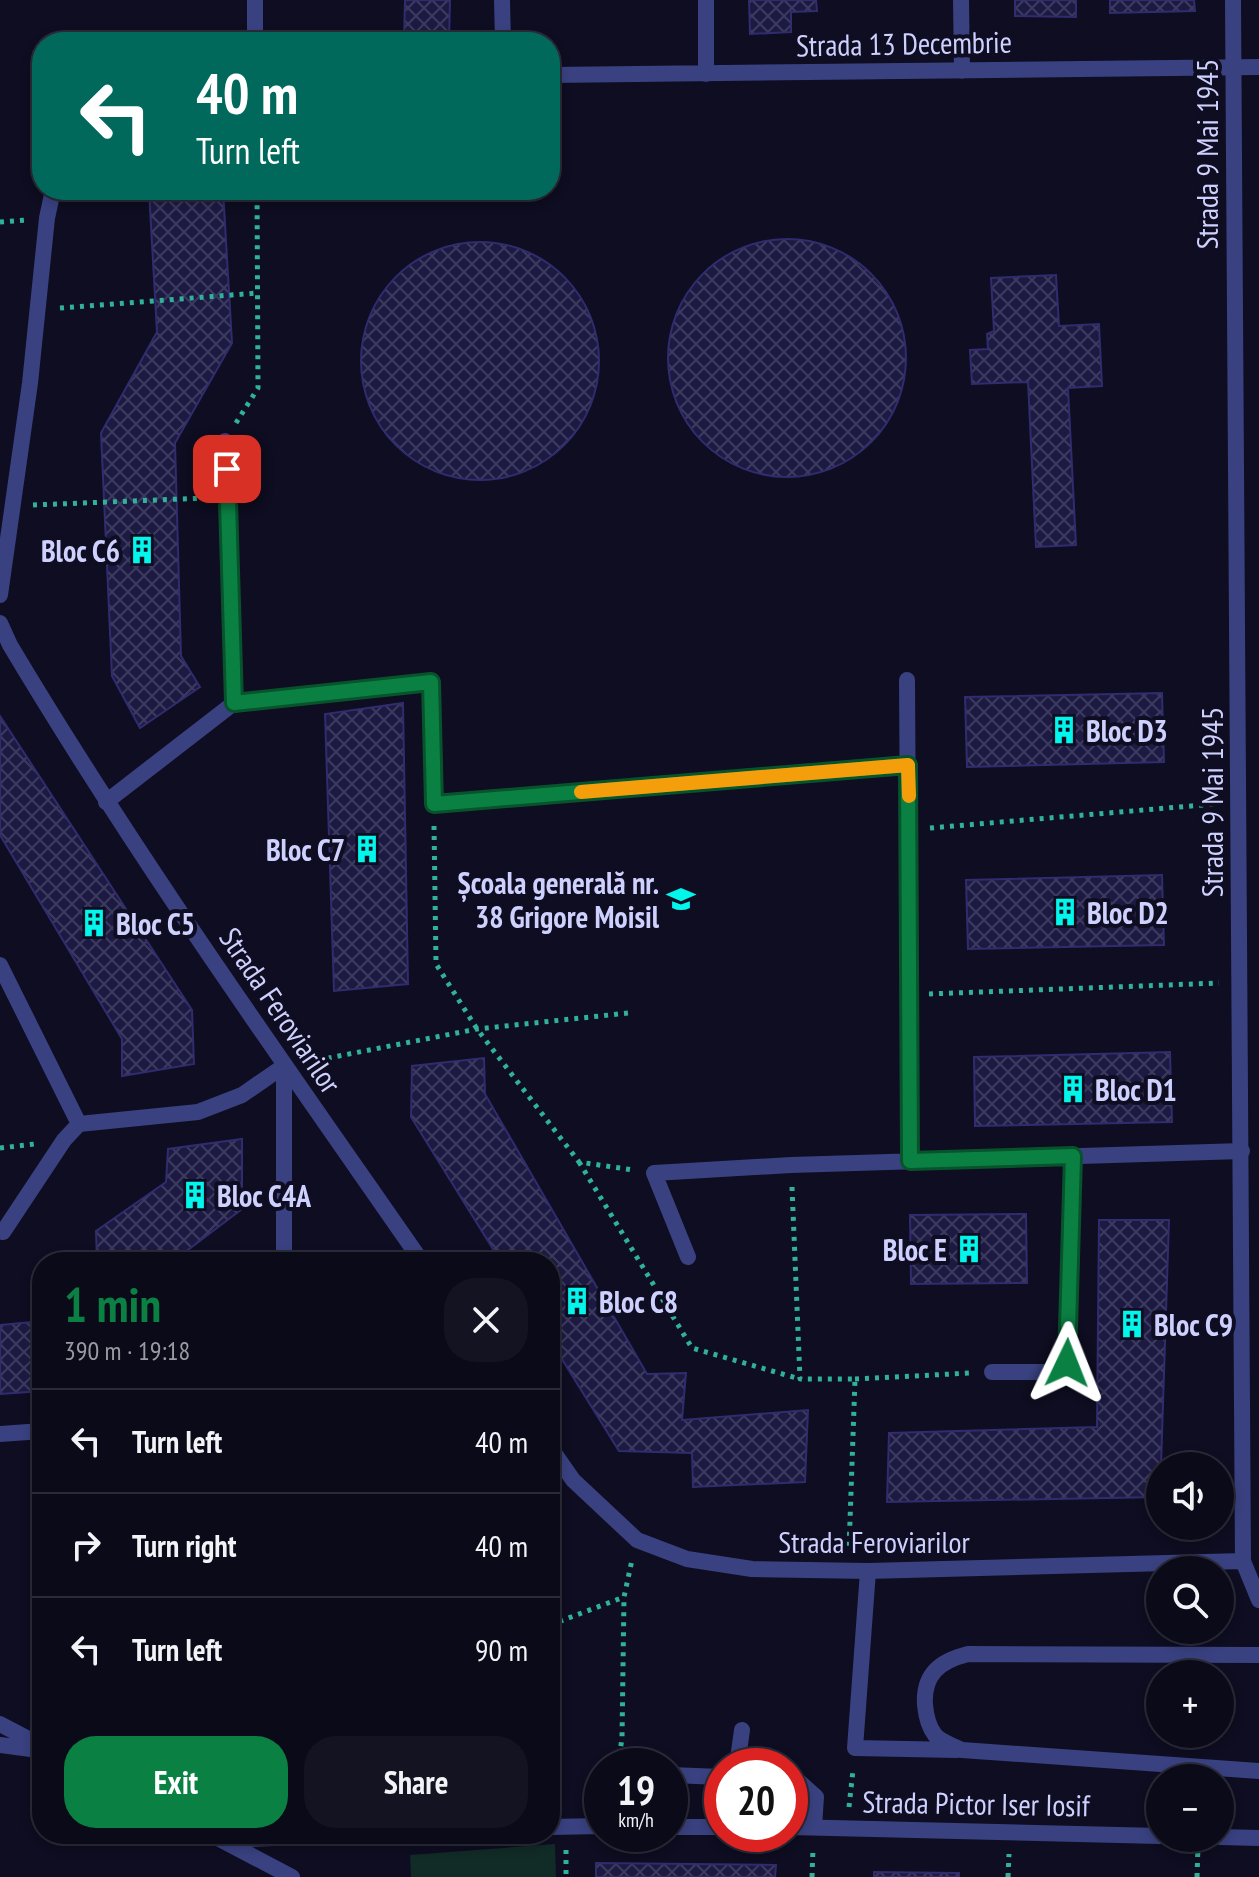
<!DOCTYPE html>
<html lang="en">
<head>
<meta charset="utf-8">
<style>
	:root { --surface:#0a0a19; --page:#131322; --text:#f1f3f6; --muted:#999aa2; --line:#2a2b38; --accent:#0b8043 }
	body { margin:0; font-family:"PT Sans Narrow",sans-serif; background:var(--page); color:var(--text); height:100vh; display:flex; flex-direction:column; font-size:30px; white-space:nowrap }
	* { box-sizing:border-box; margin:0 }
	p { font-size:26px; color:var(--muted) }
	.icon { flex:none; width:44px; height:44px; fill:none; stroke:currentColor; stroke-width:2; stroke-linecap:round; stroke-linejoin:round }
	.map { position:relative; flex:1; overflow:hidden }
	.panel { position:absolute; left:32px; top:1252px; width:528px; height:592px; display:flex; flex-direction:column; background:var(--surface); border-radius:32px; box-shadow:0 4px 12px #0003,0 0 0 2px var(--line) }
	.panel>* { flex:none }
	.hud { position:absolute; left:32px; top:32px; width:528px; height:168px; border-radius:32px; box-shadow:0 4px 12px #0003,0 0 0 2px var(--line); background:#00695c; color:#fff; overflow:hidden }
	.controls { position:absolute; left:1146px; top:1452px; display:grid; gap:16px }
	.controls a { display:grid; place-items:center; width:88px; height:88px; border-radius:50%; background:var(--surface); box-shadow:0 4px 12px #0003,0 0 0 2px var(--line); font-size:40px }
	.speed { position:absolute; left:584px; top:1748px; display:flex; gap:16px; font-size:40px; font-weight:700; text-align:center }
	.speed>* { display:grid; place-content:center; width:104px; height:104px; border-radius:50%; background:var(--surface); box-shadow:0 4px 12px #0003,0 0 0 2px var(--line); line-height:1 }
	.speed small { font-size:20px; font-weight:400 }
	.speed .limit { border:12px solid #d22; background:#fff; color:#111 }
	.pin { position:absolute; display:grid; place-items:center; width:68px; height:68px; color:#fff; margin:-34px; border-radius:16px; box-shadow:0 4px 12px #0006 }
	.me { position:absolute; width:88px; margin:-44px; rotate:2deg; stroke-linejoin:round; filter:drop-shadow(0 0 6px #0008) }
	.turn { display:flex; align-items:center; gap:28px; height:168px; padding:0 32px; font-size:36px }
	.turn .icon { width:104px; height:104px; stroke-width:2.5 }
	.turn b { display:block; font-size:56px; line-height:68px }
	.round { display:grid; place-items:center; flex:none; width:84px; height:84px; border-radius:32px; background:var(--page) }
	.summary { display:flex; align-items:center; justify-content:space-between; height:136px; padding:0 32px }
	h1 { font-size:48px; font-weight:700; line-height:60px; color:var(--accent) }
	.primary-button { display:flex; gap:16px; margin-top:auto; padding:16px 32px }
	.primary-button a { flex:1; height:92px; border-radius:32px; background:var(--accent); color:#fff; font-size:32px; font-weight:700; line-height:92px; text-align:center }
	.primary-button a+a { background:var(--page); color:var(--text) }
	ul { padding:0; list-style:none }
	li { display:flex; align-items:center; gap:24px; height:104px; padding:0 32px; border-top:2px solid var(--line) }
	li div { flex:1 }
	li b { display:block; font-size:30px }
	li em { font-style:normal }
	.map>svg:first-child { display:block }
</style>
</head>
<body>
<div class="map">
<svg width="1259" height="1877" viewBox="0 0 1259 1877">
	<defs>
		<pattern id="building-cross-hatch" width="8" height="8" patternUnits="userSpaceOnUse" patternTransform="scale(2)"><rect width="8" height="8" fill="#1c1a42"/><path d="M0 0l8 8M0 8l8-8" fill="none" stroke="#3c3a5e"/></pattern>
	</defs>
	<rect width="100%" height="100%" fill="#0e0d21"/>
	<!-- green -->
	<path fill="#112b26" d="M555,1844l1,33h-145l-1,-22z"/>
	<!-- building -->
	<path fill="url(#building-cross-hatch)" stroke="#302c6e" stroke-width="2" d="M405,0h45l-1,42h-45z
		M749,0h67l1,11 -26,1v20l-41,2z
		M1015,0h61v17l-61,-1z
		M1110,0h84l1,11 -85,2z
		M149,190h74l9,153 -57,100 6,213 19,31 -60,41 -28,-52 -11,-243 56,-101z
		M668 358a119 119 0 1 1 238 0a119 119 0 1 1-238 0Z
		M361 361a119 119 0 1 1 238 0a119 119 0 1 1-238 0Z
		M1056,275l3,51 40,-2 3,62 -34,2 8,157 -40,2 -8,-165 -56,2 -2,-34 18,-1 -1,-15 7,-3 -3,-53z
		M1162,693l2,69 -197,5 -2,-70z
		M403,703l5,281 -74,7 -9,-277z
		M0,716l192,294 2,54 -72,12v-37l-122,-204z
		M1162,875l2,70 -196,4 -2,-69z
		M1170,1052l2,70 -197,4 -1,-69z
		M484,1058l1,36 162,280 39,-1 -4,47 126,-10 -3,72 -112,5 -1,-34 -73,-2 -69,-111v-78h-49l-90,-145 1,-51z
		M242,1139v70l-70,53h-75l-1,-31 70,-49 2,-33z
		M1026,1214l1,69 -116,1 -1,-69z
		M1099,1220h70l-9,277 -273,5 2,-69 208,-6z
		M42,1321v70l-42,3v-69z
		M596,1863l180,2 -1,12h-179z
		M874,1872l85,1v4h-85z"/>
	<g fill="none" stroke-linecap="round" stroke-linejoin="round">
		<!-- path -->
		<path stroke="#2fb297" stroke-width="5" stroke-dasharray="4 6" stroke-linecap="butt" d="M0,222l26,-2
			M60,308l198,-15
			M236,423l22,-35 -1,-198
			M33,505l174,-7
			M434,826l2,138 41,65 102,133 54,8
			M930,828l285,-24
			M929,994l290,-11
			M308,1062l169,-33 151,-16
			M0,1148l35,-4
			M579,1162l113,186 108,31
			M792,1187l8,192h55l-6,170
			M855,1379l116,-6
			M550,1625l74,-28
			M618,1766l4,-28 2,-141 8,-37
			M849,1807l4,-37
			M566,1850v27
			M812,1877l1,-29
			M1008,1877l1,-23
			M1197,1877l1,-31"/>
		<!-- service -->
		<path stroke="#394180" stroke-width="16" d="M225,441l9,262
			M907,680l3,481
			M106,802l128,-99 197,-21 3,122 474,-39
			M0,965l79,159
			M3,1232l61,-92 15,-16 119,-12 44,-17 42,-29
			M688,1257l-34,-84 137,-8 451,-14
			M284,1262v-196
			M992,1372h62l13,-9 6,-207
			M0,1434l42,-3
			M868,1571l-13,177 102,2
			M1259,1655l-291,-1c-28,7 -45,20 -43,51 1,11 3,21 10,30 6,7 19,11 27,15l297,21
			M737,1766l5,-36
			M670,1775l52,2
			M790,1779h6l20,18 -2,30"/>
		<!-- minor -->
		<path stroke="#394180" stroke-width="16" d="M255,0v42
			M502,0l1,42
			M961,0l1,71
			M1233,0l10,1561 16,39
			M706,74v-74
			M550,75l709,-8
			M0,595l30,-212 17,-165 6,-28
			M0,623l10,22c127,213 271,414 412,617
			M550,1447l23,33 64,60 50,19 65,10 116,2 375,-10
			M550,1827l52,-1
			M670,1827h52
			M790,1827l370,9
			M1220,1837l39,1
			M222,1840l153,-6"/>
		<!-- tertiary -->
		<path stroke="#394180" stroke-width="16" d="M0,1724l42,22
			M0,1745l38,5
			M210,1834l82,43"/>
	</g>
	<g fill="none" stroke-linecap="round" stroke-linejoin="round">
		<defs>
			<path id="route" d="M227,469l7,234 197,-21 3,122 474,-39 2,396 163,-5 -6,207"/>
		</defs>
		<!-- route casing -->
		<use href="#route" stroke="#07532c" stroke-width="20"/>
		<!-- route -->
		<use href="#route" stroke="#0b8043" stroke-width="14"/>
		<!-- slow -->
		<path stroke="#f59e0b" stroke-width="14" d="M581,792l327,-27 1,31"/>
	</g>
	<!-- icons -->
	<defs>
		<symbol id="building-bare" viewBox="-9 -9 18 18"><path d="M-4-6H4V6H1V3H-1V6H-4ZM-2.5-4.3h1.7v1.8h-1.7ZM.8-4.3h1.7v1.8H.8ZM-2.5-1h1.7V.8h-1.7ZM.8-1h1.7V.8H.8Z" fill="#03f6eb" stroke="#0e0d21" stroke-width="2.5" paint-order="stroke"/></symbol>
		<symbol id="school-bare" viewBox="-9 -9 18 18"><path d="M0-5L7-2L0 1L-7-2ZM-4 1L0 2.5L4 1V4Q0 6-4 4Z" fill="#03f6eb" stroke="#0e0d21" stroke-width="2.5" paint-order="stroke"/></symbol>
	</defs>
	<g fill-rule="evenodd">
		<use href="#building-bare" x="122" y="530" width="40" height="40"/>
		<use href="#building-bare" x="1044" y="710" width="40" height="40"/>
		<use href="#building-bare" x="347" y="829" width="40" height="40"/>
		<use href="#school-bare" x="661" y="879" width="40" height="40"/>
		<use href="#building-bare" x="1045" y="892" width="40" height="40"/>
		<use href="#building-bare" x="74" y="903" width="40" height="40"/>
		<use href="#building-bare" x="1053" y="1069" width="40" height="40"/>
		<use href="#building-bare" x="175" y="1175" width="40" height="40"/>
		<use href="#building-bare" x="949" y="1229" width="40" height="40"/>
		<use href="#building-bare" x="557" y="1281" width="40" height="40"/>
		<use href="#building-bare" x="1112" y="1304" width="40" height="40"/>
	</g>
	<g text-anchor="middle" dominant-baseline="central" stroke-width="8" stroke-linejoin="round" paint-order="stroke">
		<!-- street labels -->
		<g font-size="30" fill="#ced0fe" stroke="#0e0d21">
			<text transform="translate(904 43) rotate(-1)">Strada 13 Decembrie</text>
			<text transform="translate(1206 154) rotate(-90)">Strada 9 Mai 1945</text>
			<text transform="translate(1211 802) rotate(-90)">Strada 9 Mai 1945</text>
			<text transform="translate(281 1010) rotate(56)">Strada Feroviarilor</text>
			<text x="874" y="1541">Strada Feroviarilor</text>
			<text transform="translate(976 1803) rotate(1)">Strada Pictor Iser Iosif</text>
		</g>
		<!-- poi labels -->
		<g font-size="30" font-weight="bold" fill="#ced0fe" stroke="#0e0d21" text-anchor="start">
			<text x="120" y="550" text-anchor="end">Bloc C6</text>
			<text x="1086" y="730">Bloc D3</text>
			<text x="345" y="849" text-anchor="end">Bloc C7</text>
			<text x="659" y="882" text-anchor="end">Școala generală nr.<tspan x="659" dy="34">38 Grigore Moisil</tspan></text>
			<text x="1087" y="912">Bloc D2</text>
			<text x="116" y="923">Bloc C5</text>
			<text x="1095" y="1089">Bloc D1</text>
			<text x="217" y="1195">Bloc C4A</text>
			<text x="947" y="1249" text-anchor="end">Bloc E</text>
			<text x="599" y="1301">Bloc C8</text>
			<text x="1154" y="1324">Bloc C9</text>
		</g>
	</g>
</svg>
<div class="controls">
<a><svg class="icon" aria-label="sound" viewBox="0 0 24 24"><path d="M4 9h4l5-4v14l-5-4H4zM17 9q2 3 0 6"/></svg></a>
<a><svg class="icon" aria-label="search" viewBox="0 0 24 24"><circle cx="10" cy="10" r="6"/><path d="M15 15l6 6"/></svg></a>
<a>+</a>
<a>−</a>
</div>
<div class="speed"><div>19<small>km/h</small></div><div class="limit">20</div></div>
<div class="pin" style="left:227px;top:469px;background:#d93025"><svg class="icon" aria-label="arrive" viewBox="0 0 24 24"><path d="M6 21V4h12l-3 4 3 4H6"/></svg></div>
<svg class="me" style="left:1067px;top:1363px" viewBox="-20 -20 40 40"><path d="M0-17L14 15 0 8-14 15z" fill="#0b8043" stroke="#fff" stroke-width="4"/></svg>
<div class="hud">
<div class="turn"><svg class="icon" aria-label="left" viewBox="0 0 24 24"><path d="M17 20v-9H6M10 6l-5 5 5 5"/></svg><div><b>40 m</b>Turn left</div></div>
</div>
<section class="panel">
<div class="summary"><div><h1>1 min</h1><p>390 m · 19:18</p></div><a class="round"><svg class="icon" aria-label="close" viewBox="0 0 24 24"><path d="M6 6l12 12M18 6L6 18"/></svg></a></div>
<ul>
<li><svg class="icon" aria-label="left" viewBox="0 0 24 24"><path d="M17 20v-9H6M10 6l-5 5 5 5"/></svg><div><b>Turn left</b></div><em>40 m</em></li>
<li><svg class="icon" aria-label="right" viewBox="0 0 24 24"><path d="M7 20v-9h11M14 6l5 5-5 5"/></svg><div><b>Turn right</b></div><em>40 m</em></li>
<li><svg class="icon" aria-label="left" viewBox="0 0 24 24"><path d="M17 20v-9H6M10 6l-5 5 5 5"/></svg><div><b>Turn left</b></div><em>90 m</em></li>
</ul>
<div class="primary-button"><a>Exit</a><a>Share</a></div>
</section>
</div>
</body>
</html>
